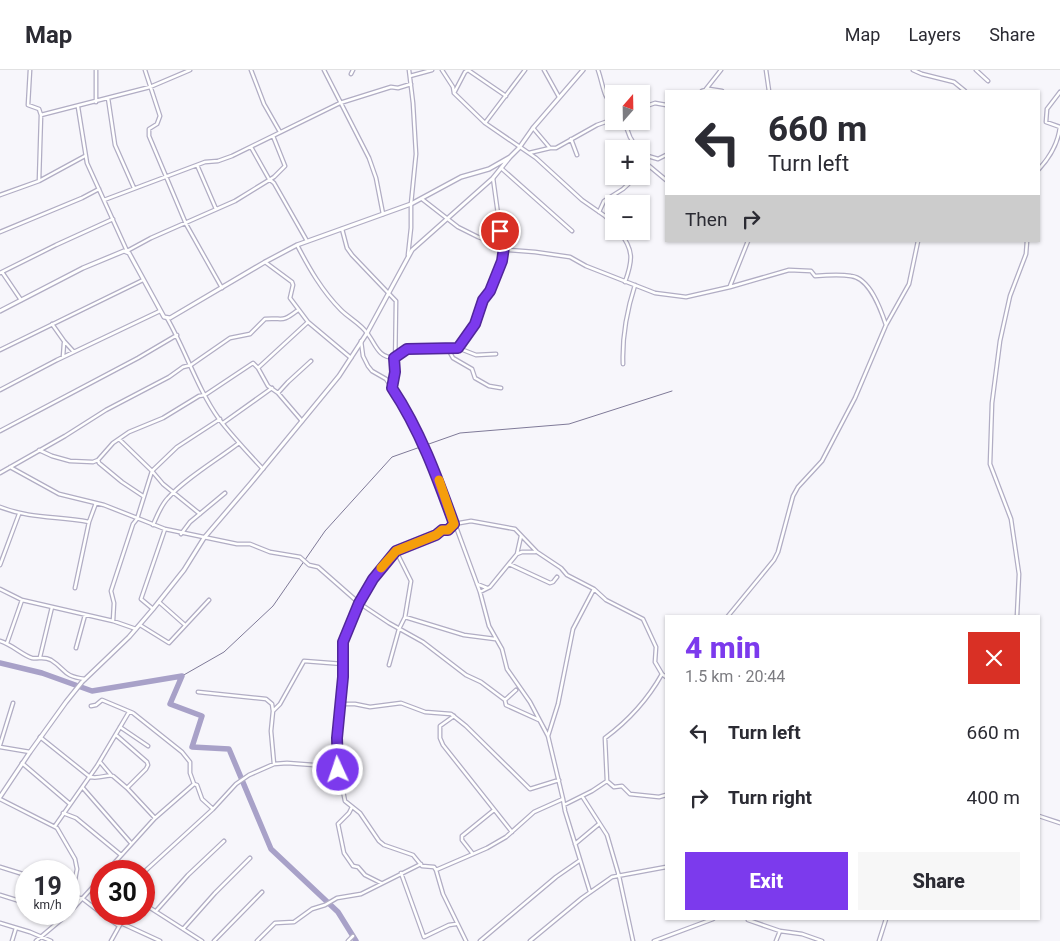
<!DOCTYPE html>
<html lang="en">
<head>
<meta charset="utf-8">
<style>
	:root { --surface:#fff; --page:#f7f7f7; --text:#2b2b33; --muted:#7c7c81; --line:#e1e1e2; --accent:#7c3aed }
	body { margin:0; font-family:Roboto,sans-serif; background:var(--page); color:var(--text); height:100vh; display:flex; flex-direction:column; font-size:19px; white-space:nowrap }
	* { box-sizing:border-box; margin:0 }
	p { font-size:16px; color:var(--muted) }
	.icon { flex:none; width:28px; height:28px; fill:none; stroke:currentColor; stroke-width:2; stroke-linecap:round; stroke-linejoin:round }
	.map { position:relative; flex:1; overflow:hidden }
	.sheet { position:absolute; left:665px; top:545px; width:375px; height:305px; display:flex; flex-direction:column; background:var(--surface); border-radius:0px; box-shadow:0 1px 4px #0004 }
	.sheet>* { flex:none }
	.hud { position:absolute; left:665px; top:20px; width:375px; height:152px; border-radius:0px; box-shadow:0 1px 4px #0004; background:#fff; color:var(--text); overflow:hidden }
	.needle { width:32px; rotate:20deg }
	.controls { position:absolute; left:605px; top:15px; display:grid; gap:10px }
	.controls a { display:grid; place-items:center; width:45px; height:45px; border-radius:0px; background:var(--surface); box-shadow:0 1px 4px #0004; font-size:25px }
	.speed { position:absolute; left:15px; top:790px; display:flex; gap:10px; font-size:25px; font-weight:700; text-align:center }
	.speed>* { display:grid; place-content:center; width:65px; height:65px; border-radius:50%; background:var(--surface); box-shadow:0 1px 4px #0004; line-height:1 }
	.speed small { font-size:12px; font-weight:400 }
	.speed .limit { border:8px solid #d22; background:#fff; color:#111 }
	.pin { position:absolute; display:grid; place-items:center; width:42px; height:42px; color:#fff; margin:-21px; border:2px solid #fff; border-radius:50%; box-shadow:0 1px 5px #0007 }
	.me { position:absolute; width:55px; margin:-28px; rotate:357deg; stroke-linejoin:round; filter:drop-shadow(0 0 4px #0008) }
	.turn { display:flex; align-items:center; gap:18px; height:105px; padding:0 20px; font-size:22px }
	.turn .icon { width:65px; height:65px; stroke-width:2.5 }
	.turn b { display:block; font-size:35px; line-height:42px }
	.then { display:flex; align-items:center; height:48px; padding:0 20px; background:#0003; gap:10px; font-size:19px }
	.round { display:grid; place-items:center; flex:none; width:52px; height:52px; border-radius:0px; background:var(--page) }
	.head { display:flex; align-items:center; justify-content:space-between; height:85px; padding:0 20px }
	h1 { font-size:30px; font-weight:800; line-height:38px; color:var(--accent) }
	.cta { display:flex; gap:10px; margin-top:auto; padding:10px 20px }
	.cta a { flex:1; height:58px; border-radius:0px; background:var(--accent); color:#fff; font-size:20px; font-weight:800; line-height:58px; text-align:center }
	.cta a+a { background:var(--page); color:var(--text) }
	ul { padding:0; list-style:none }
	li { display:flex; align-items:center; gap:15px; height:65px; padding:0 20px }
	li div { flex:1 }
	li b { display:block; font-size:19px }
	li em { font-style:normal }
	header { display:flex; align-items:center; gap:30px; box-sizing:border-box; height:70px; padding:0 25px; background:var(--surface); border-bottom:1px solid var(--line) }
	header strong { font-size:24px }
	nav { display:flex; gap:28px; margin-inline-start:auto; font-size:18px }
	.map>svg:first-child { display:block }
</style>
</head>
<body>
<header>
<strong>Map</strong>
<nav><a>Map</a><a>Layers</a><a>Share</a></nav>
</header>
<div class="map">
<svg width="1060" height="871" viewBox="0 0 1060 871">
	<rect width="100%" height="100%" fill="#f7f6fb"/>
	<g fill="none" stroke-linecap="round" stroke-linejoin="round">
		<!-- stream -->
		<path stroke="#7f7a98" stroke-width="1" d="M182,606l42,-24 49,-46 52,-75 67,-74 68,-24 109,-9 103,-33"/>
		<!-- river -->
		<path stroke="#a8a1c8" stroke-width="5.5" d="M0,593l42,10 50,18 90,-15 -12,28 32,12 -10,31 37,2 42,100 67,63 18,29"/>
		<defs>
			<path id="minor" d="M30,0l-2,35 11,4 2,6 -2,66
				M145,0l15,46 -3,8 -8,5v7l37,88 36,64
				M251,0l13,34 16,28
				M324,0l45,88 7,20 7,36
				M442,0l11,17 1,6 31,30 51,35 46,42 23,16 9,9
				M544,0l15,27
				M598,0c5,14 5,27 16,38
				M766,0l3,21
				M913,0l9,4 32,8 11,9
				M976,0l12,11
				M351,4l2,-4
				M410,6l22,-6
				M706,19l15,-19
				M702,21l7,-2 13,2
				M454,23l11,-21 3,-2 38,26
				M108,28l7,47 19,43
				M96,32v-32
				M78,37l9,56 40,88 24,-13 84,-37 39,-24 11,-11 -12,-30
				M641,38l14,-5 11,2
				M41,45l109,-28 40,-17
				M624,51l6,16 7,12
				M485,53l40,-53
				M533,58l17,20
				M571,69l6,16
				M251,77l18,32 5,4 8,14 25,44
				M529,83l21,-5h6l41,-23 17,-6
				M641,84l17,5 8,-4
				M641,85l7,10 18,15
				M197,95l19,44
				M501,98l71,63
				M1039,99c11,-12 19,-25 21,-42l-14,-5 1,-13 13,-17
				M641,102l6,-6
				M493,108l9,65 7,7 26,2 35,5 16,9 69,27 31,4 44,-10 59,-17 22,1 4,5c12,-1 24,-2 36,0 19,2 30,34 35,49
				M0,125l39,-14 46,-25
				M422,129l36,28 20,10 23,8
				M104,130l101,-38 13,-1 14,-5 108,-53 51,-16 7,1 13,-4
				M599,142l5,-11 19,-12 14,-13
				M342,159l5,19 5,7 44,46 -1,71 -3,16
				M619,161c15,19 14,29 6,51
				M0,162l82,-34 17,-9
				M297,175c12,23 25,46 44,65 8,8 20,14 26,23 9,11 10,24 27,25l13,-9 51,-1 17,-24 8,-24 7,-9 12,-30 2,-14
				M408,185l3,-27v-24l5,-50 -3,-51 -4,-33
				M265,192l27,20 1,3 -3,13 18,24 43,36
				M2,202l19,28
				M0,203l56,-28 57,-26
				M730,216l18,-45
				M167,248c19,33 30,70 52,101 13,17 29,34 44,50
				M52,254l12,17 10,11
				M361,271l2,15 5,10 4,5 14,8 17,26 34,70 43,117 9,34 13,23 5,20 23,33 18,34 15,63 2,12 25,81
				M458,278l18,7 20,-1
				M448,279l5,9 19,11 3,9 14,8 12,2
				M0,280l143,-70
				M63,287l1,-14
				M623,294c-1,-27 4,-54 12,-79
				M258,298l50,-46
				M0,320l57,-30 103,-49
				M278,323l10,-11 23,-21
				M223,353l49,-35
				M0,361l138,-73 39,-23
				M119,369l33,32 11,13 37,30
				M39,380l13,6 18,5 23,1 5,-2 15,-17 16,-11 34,-14 36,-22 6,-1 48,-32 5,5 10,18 10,7 24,28
				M98,390l1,3 23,19 21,14
				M10,397l49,27 45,11 61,24 72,15h13l20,8 30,5 9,8 9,2 41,36 30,20 34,19 43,33 15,7 24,18 1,5 33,15
				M0,403l65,-37 41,-26 63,-33 14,-10 8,-2 39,-27 20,-4 15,-15c19,-2 15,5 33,-9
				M0,437c31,12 57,9 89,15
				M153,455c4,-9 8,-20 15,-27 18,-20 49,-38 71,-55
				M181,464l9,-12 35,-29
				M517,484l4,-18
				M509,494l41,19 3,-1 4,-5
				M0,495l19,-51
				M477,514l10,4
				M75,518l14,-66 7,-19
				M0,519l22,11 91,21 23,8
				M480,522l10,-5 27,-33 5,-2h13
				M159,532l26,23
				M153,539l-12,-10 24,-70
				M728,546l46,-56 4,-8 15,-56 5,-9 24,-26 33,-63 31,-73 23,-41 9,-43
				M1017,546l2,-42 -8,-55 -21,-55 2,-61 8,-62 10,-45 16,-42 1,-13
				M405,547l59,18 31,4
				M113,551l1,-18 -3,-12 22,-67 4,-5 15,-48 25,-24 43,-28
				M140,555l29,18 40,-43
				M0,571c11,3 24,15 32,17 7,1 12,-2 19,2 16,10 11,16 34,19
				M7,573l15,-43
				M76,578l9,-33
				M40,587l12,-50
				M389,595l10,-36 6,-12 6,-36 -15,-30
				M198,622l68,7 6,5 1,7
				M505,630l11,-10
				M340,634h15l15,3 31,-4 24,9 26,2 15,12 64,63 29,-9
				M91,636l5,-1 6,-5 31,13 49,39 8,10v11l4,11 3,1 5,14 11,10
				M454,646l-14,10v12l3,7 69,87
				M120,657l28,19
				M116,665l31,27 1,3 -2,4 -19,19
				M548,666l10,-32 15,-75 21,-40
				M40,667l50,40c11,2 17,-3 23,-1l14,12 28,30
				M0,675l13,-42
				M0,677l30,5
				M100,692l11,13
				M22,693l48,41
				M274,694l-3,-33 2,-20 7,-7 24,-43 39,3
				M339,701l-2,-33 6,-61v-35l16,-39 14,-24 23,-28 40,-16 6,-4 6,-1 6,-6 17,-3 44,8 22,23 24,16 6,7 27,14 12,11 37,19 13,28 -1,15 7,12
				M607,711l7,6 8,-1 8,8 29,3 7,-2
				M83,718l48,55
				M582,726l25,39 12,41 14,65
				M0,729l57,29 18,31 2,10 -5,27
				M564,735l28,-14 15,-10 -2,-43c23,-17 43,-39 57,-64l4,3
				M352,737l-3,6 -11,11 6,29 9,13 5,1 7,8 16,8
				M63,743l13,5 45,37
				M1039,746l21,7
				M55,756l42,-60 32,-54
				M575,774l24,-20
				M473,784l-11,-14v-4l32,-26
				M0,797l26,8
				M436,800l51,-22 19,-11 28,-25 29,-13
				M107,801l48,-53 39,-34
				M144,802l69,-63 23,-25 13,-9 25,-11 13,-1 40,3 12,5 6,30 15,12 19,28 5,4 29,10 9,11 12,1 2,3 7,24 23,47
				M401,803l23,64 25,-12 7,-1
				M0,825l26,8
				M69,825l14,4 18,14
				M144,834l58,37
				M156,841l32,-36 36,-34
				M69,843l32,-35
				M102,844l17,12
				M748,850l32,11 22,3 20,7
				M0,853l30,9 21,9
				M121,853l39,18
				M183,859l32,-36 35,-35
				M12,871l4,-13
				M36,871l32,-27
				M111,871l15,-27
				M214,871l48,-49
				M257,871l18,-18 19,-1 18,-13 13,-4 12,-7 24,-4 60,-30
				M348,871l5,-5
				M480,871l76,-64 23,-16
				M530,871l52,-43 30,-21 54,-10
				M654,871l59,-22
				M776,871l4,-10
				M879,871l7,-22"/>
			<path id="tertiary" d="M0,241l83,-43 41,-17 5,2 35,64 6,1 95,-56 32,-17 114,-41 50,-27 28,-8 21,-12 9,-9 14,-20 50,-58
				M0,727l30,-45 36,-50 16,-20 47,-45 24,-28 31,-39 20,-32 47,-55 88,-107 28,-43 45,-83 81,-72 17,-21"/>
		</defs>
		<!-- minor casing -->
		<use href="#minor" stroke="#b1adc4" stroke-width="5"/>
		<!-- tertiary casing -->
		<use href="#tertiary" stroke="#b1adc4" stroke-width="5.5"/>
		<!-- minor -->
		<use href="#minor" stroke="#fff" stroke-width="2.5"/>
		<!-- tertiary -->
		<use href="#tertiary" stroke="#fff" stroke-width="3"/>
	</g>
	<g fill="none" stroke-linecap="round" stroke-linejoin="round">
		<defs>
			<path id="route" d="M338,700l-1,-32 6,-61v-35l16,-39 14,-24 23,-28 40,-16 6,-5h6l6,-6c-17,-47 -34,-94 -62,-136l3,-16 -1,-14 13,-9 51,-1 17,-24 8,-24 7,-9 12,-30 2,-14 -2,-3 -2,-13"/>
		</defs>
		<!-- route casing -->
		<use href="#route" stroke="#51269a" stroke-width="12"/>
		<!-- route -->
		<use href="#route" stroke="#7c3aed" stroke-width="9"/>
		<!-- slow -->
		<path stroke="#f59e0b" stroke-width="9" d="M381,498l15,-17 40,-16 6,-5h6l6,-6 -15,-44"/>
	</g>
</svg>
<div class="controls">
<a><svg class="needle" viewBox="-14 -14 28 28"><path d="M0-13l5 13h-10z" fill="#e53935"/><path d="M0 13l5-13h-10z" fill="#7c7c81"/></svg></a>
<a>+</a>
<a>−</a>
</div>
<div class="speed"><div>19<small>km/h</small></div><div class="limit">30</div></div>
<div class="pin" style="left:500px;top:161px;background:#d93025"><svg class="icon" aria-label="arrive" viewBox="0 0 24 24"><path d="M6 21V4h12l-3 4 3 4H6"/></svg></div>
<svg class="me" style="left:338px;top:700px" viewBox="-20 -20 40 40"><circle r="17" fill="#7c3aed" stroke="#fff" stroke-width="3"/><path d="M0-11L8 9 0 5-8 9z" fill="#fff"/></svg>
<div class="hud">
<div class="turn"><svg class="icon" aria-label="left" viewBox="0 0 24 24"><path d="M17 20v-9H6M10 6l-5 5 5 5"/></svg><div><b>660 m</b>Turn left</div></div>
<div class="then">Then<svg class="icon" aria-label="right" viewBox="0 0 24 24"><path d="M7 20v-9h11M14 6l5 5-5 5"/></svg></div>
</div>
<section class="sheet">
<div class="head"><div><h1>4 min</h1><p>1.5 km · 20:44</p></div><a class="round" style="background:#d93025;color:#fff"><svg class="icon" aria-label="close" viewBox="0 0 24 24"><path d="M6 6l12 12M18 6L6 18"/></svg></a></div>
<ul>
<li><svg class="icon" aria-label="left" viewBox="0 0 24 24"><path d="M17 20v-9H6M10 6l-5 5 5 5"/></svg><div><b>Turn left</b></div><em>660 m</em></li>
<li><svg class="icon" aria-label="right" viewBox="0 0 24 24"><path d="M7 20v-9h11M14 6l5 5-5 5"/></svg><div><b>Turn right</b></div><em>400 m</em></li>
</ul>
<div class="cta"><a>Exit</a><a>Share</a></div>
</section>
</div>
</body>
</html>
